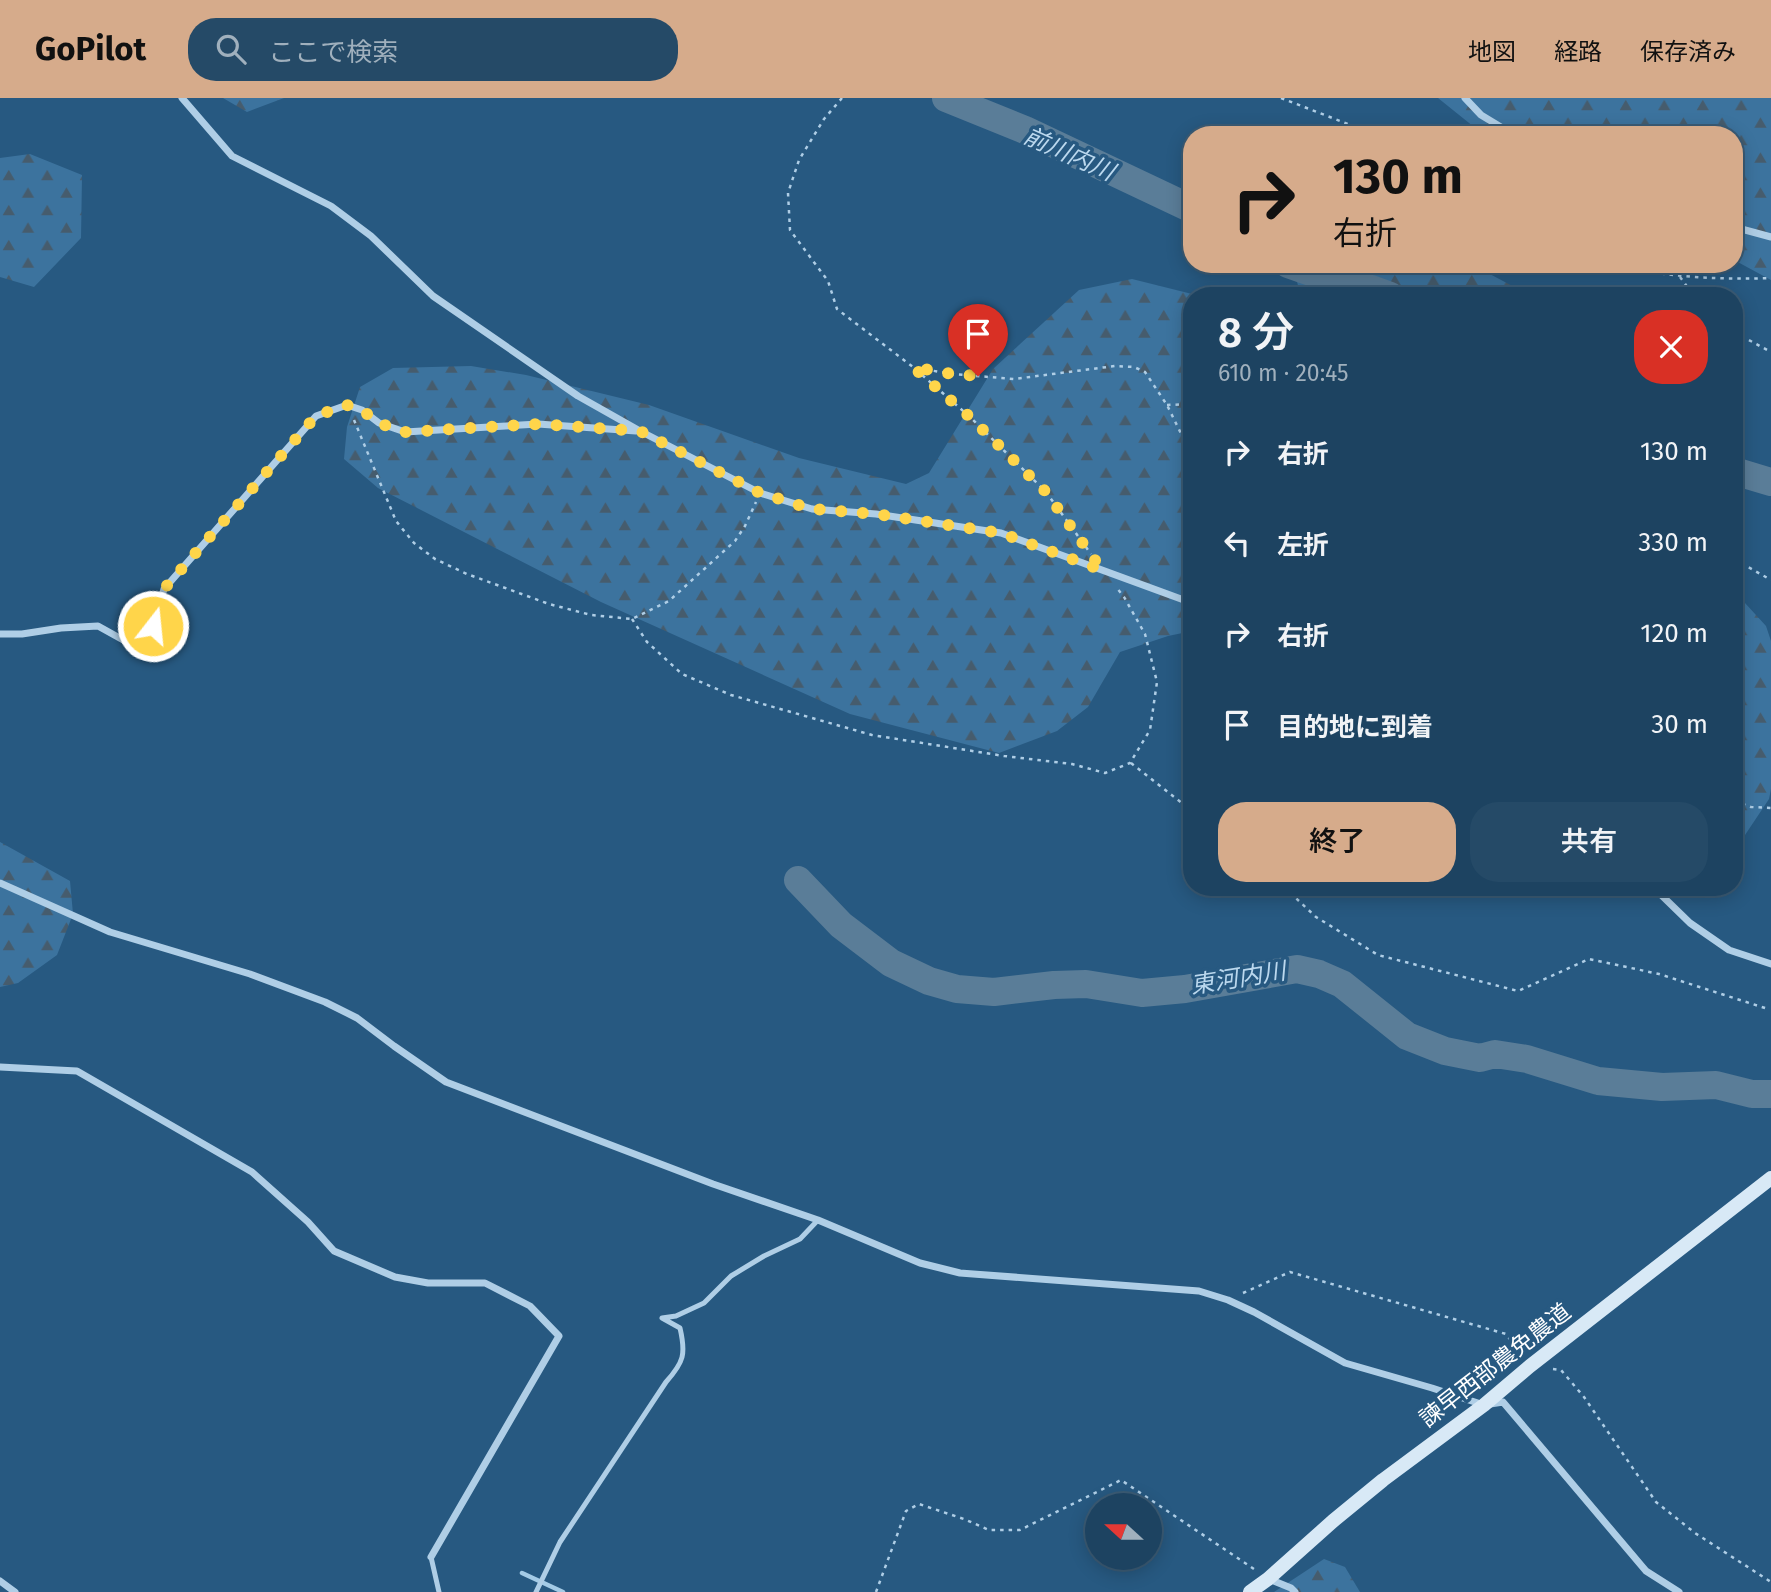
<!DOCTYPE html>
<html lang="ja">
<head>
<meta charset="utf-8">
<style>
	:root { --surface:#1d4361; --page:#254a67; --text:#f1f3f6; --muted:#a0b0bd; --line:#3b5c76; --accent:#d6ab8b }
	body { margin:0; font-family:"Fira Sans","Noto Sans JP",sans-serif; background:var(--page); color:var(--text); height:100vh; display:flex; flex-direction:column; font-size:26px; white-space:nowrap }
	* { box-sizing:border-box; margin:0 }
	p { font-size:23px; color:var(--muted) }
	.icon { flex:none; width:38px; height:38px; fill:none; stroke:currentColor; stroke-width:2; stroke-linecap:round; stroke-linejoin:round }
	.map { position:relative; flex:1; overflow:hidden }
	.details { position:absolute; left:1183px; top:189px; width:560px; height:609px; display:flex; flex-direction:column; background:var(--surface); border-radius:28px; box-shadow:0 4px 18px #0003,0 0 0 2px var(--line) }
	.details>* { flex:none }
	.top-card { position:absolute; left:1183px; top:28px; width:560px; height:147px; border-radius:28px; box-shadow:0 4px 18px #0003,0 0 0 2px var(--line); background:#d6ab8b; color:#111; overflow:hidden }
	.needle { width:46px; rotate:291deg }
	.buttons { position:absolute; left:1085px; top:1395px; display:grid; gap:14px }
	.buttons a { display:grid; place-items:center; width:77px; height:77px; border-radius:50%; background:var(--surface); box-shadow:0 4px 18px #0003,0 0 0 2px var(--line); font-size:35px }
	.pin { position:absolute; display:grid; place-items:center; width:60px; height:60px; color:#fff; margin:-72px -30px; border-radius:50% 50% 50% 0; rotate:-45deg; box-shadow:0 0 7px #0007 }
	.pin .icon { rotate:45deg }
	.me { position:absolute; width:77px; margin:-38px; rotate:16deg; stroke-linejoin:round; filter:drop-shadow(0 0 5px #0008) }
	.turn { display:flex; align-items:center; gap:24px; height:147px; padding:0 35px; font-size:32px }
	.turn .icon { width:91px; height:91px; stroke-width:2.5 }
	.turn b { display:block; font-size:49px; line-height:60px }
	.round { display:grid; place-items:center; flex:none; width:74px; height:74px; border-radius:28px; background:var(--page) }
	.head { display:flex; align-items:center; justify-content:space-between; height:119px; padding:0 35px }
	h1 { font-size:42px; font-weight:600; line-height:52px }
	.button { display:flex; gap:14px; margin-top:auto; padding:14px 35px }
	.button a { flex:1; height:80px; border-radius:28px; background:var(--accent); color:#111; font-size:28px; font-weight:600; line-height:80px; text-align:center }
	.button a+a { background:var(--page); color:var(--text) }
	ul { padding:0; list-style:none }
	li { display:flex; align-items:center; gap:21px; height:91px; padding:0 35px }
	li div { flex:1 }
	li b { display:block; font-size:26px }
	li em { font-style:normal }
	header { display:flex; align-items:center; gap:42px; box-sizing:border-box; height:98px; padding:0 35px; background:var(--accent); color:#111 }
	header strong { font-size:33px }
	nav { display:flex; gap:38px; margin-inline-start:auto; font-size:24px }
	.search { width:490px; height:63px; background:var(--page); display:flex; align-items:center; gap:18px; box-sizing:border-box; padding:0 24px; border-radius:28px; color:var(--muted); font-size:26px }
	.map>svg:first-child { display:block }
</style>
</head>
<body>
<header>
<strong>GoPilot</strong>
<div class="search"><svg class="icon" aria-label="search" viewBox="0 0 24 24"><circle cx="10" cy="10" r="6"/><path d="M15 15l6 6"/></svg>ここで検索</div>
<nav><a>地図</a><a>経路</a><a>保存済み</a></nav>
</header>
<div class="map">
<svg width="1771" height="1494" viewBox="0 0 1771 1494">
	<defs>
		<pattern id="forest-firs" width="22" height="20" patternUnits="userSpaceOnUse" patternTransform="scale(1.75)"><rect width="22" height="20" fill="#3c739e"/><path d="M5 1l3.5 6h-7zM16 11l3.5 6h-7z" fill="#465c6d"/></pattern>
	</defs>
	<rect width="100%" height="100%" fill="#275981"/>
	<!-- forest -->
	<path fill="url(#forest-firs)" d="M223,0h61l-37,14z
		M1438,0h333v182l-37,-20v-125h-250z
		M30,56l52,21 -1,63 -47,49 -34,-10v-119z
		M1292,166h179l60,32h-230z
		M1132,181l68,17h-8v335l-24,5 -48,16 -32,55 -31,24 -58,22 -149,-39 -249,-112 -223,-114 -34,-29 3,-32 13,-40 33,-19 78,-2 55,9 123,30 150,53 107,26 23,-11 64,-104 86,-79z
		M1734,493l32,35 5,15v148l-2,10 -24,36 -11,-1z
		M0,744l70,39 3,33 -16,41 -39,28 -18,4z
		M1324,1461l21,8 15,25h-86z"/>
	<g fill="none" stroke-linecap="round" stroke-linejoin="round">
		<!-- stream -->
		<path stroke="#a4cbe6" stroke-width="4.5" d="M522,1475l41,19"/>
		<!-- river -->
		<path stroke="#5a7d98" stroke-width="28" d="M946,0l79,32 167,79
			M1288,166l54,19 29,6 19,7
			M1734,373l37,11
			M798,782l43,45 50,38 38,18 28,8 37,3 60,-7 32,-1 56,9 43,-4 112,-20 22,5 23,10 65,52 38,15 35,7 15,-4 32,5 71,22 64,6 54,-2 36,9h19"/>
		<!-- path -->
		<path stroke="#afcee6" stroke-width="2.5" stroke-dasharray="3.5 5" stroke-linecap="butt" d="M842,0l-18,21 -25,41 -11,33 2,37 38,51 9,28 76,58 57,50 76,75 45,62
			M1281,0l95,37
			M1611,166c53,13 105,16 160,14
			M1680,179l14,19
			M1734,234l37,20
			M917,270l35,6 62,5 101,-13 19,1 11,5 22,33 25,51
			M1167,307l25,-1
			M354,322l42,101 18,22 21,16 32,15 82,30 42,11 41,4 37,-18 66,-60 10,-15 11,-24
			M1734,461l37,21
			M632,521l15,23 35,32 49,21 141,40 132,21 68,8 33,9 25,-10 20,-33 7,-48 -12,-48 -21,-37 -8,-10
			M1131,665l61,48
			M1734,703l17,6 20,1
			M1284,789l32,30 62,38 140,36 71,-32 70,15 109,35
			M1243,1195l47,-21 216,62 15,20
			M1553,1271l8,1 23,27 72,105 39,31 76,49
			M876,1494l30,-81 13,-7 45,15 25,11h31l101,-50 136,91"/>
		<!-- lane -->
		<path stroke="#afcee6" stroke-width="5" d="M662,1220l14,-2 28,-13 27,-27 33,-20 36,-17 18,-19
			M431,1459l8,35
			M536,1494l24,-50 106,-160c18,-20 20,-28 14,-54l-18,-10"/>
		<!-- street -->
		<path stroke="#afcee6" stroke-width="7" d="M182,0l50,58 99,50 40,30 62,60 145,100 62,35 120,62 52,16 64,5 125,19 191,70
			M1465,0l16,17 33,20
			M1734,129l37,10
			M0,536h22l39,-6 37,-2 27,15h21l7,-15 11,-37 152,-173 31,-11 15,5 17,13 26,9 133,-8 98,7
			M0,785l110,49 140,42 75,28 32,16 37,28 52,36 267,102 105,36 102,43 40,10 239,18 29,9 26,12 91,51 87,25 52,17 19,-3 143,169 33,21
			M1653,789l37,36 39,27 42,14
			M0,969l77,4 175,101 56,50 26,29 61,26 33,6h57l45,23 29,30 -128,221
			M1269,1481l22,9 4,4
			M0,1483l15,11"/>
		<!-- secondary -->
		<path stroke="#d8e9f6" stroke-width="14" d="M1250,1494l18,-13 65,-58 50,-41 101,-75 46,-39 241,-188"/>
	</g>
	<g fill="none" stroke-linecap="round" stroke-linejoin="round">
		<!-- route -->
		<path stroke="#ffd54a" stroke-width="12" stroke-dasharray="0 21.6" d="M153,528l11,-37 152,-173 31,-11 15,5 17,13 26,9 133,-8 102,7 120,62 52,16 64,5 125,19 101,37 -56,-78 -76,-75 -57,-50 39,7 26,2"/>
	</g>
	<g text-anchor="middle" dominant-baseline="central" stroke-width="7" stroke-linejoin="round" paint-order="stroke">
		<!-- street labels -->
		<g font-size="23" fill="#fff" stroke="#275981">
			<text transform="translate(1495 1267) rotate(-38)">諫早西部農免農道</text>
		</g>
		<!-- water labels -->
		<g font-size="24" font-style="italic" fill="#bbd8ee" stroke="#275981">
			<text transform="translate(1069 56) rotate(24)">前川内川</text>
			<text transform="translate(1238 880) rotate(-9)">東河内川</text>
		</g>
	</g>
</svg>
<div class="buttons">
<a><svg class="needle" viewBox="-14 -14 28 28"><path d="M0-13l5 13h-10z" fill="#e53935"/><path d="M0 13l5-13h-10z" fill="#a0b0bd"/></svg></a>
</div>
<div class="pin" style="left:978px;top:278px;background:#d93025"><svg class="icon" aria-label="arrive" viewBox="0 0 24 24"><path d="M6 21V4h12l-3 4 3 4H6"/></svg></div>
<svg class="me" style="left:153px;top:528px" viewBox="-20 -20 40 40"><circle r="17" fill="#ffd54a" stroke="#fff" stroke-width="3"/><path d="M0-11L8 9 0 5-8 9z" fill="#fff"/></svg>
<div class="top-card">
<div class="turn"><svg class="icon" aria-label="right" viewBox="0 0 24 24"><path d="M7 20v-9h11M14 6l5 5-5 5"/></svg><div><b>130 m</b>右折</div></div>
</div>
<section class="details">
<div class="head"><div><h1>8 分</h1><p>610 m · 20:45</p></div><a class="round" style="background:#d93025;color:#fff"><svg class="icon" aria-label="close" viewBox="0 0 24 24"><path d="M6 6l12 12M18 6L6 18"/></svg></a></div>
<ul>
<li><svg class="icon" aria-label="right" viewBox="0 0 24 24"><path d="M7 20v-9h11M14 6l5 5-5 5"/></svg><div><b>右折</b></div><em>130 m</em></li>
<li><svg class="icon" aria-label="left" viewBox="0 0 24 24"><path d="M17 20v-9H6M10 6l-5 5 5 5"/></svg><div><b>左折</b></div><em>330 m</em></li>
<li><svg class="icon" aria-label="right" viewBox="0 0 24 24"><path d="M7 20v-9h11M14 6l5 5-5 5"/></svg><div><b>右折</b></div><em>120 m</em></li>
<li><svg class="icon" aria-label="arrive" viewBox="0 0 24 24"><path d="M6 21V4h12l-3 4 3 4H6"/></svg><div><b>目的地に到着</b></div><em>30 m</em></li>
</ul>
<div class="button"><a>終了</a><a>共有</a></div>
</section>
</div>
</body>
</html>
